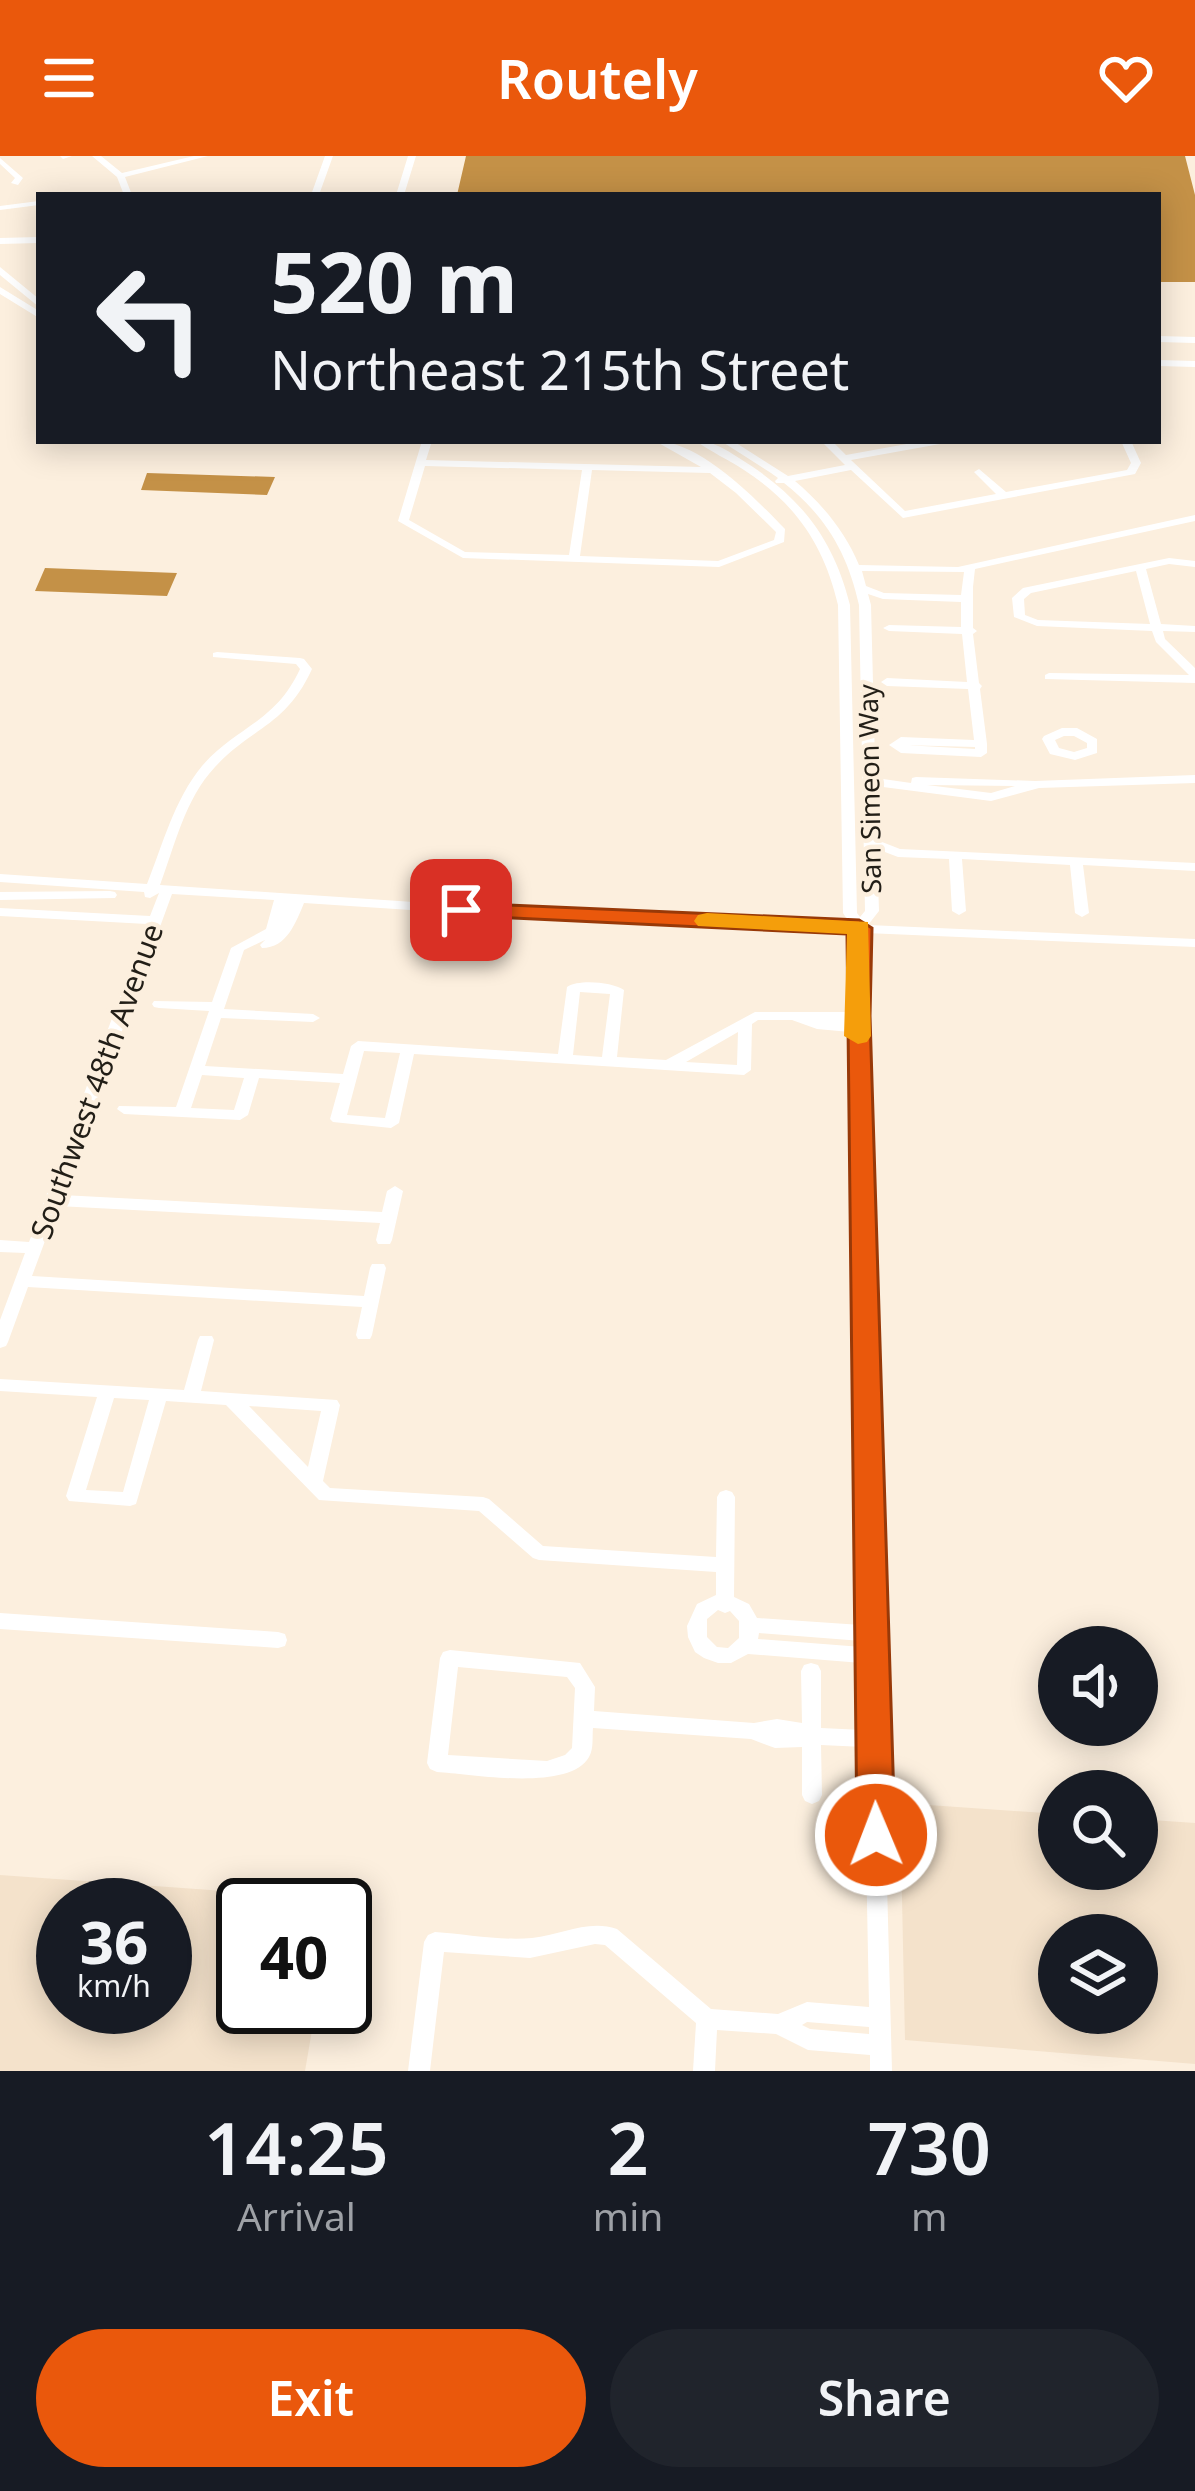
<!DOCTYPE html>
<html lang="en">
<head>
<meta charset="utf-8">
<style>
	:root { --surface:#171b24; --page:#20242c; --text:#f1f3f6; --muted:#9ea1a6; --accent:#ea580c }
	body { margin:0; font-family:"Noto Sans",sans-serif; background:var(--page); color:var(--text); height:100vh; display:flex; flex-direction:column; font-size:45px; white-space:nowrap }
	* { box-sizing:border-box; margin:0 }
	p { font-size:39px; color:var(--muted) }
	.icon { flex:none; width:66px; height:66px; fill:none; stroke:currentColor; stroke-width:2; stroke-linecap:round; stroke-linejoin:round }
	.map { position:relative; height:1915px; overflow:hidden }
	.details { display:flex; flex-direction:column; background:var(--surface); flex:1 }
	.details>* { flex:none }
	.banner { position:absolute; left:36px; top:36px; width:1125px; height:252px; border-radius:0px; box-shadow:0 6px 30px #0003; background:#171b24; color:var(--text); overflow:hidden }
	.buttons { position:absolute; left:1038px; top:1470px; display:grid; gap:24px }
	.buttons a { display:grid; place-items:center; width:120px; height:120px; border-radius:50%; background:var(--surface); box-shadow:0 6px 30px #0003; font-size:60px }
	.speed { position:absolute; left:36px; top:1722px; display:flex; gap:24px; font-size:60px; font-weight:700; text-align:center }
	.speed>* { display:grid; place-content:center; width:156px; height:156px; border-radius:50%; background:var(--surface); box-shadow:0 6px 30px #0003; line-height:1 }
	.speed small { font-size:30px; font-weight:400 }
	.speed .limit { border:6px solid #111; border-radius:18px; background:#fff; color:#111 }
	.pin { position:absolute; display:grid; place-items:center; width:102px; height:102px; color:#fff; margin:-51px; border-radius:24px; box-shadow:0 6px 18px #0006 }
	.me { position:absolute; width:132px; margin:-66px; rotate:359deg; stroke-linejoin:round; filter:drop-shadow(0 0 9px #0008) }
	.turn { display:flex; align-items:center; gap:42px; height:252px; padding:0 36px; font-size:54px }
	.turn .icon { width:156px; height:156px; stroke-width:2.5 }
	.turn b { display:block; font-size:84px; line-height:102px }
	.eta { display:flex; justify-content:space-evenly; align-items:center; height:204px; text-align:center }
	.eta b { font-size:72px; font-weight:600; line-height:84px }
	.primary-button { display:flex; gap:24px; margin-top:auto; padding:24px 36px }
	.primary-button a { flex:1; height:138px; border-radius:72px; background:var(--accent); color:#fff; font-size:48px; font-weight:600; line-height:138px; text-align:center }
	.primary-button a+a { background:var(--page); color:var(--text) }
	header { display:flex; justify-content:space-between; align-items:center; height:156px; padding:0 36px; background:var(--accent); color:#fff; font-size:54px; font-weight:600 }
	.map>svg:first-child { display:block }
</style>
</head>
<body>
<header><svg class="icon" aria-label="menu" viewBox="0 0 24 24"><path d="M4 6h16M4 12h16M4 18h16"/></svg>Routely<svg class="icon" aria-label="heart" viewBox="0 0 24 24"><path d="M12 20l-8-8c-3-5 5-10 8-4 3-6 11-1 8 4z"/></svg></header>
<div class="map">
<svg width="1195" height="1915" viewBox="0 0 1195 1915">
	<rect width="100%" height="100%" fill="#fcefde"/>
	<!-- built -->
	<path fill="#f4e2cb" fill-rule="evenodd" d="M900,1647l159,11v55h78v-50l58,4v241l-290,-24zM1059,1779h78v78h-78z
		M0,1719l336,24 -1,6h-92v102h73l-11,64h-305zM63,1749h102v102h-102z"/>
	<!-- water -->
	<path fill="#c49147" d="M466,0h719l10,39v87h-37v-87h-701z
		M147,317l128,4 -8,18 -126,-5z
		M45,412l132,5 -10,23 -132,-5z"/>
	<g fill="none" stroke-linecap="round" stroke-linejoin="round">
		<!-- minor -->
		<path fill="#fff" fill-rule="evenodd" d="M60,0h12l-9,3z
			M92,0h9l21,17 72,-17h14l-83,21 7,18h-8l-7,-18z
			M325,0h8l-14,39h-8z
			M408,0h8l-12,39h-8z
			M0,2l23,20 -5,7 -7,-2 4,-5 -15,-14z
			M39,45v4l-39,5v-4z
			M39,81v6l-39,1v-6z
			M0,111l39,32v8l-39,-32z
			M0,131l39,24v7l-39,-24z
			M1158,180l37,1v6l-37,-1z
			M1158,204l37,1v6l-37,-1z
			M422,285h10l-6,19 275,7 -46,-26c45,0 100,57 130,88l-1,13 -65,25 -256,-9 -65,-37zM425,310l157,4 -13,85 -104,-3 -56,-32zM592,314l118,3 26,20 40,39 -2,8 -56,21 -138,-5z
			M696,285c17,0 29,8 43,17 60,37 94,79 111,147l7,308 3,4 5,-6 -6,-306c-11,-50 -32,-88 -75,-122h-8l-1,-2 3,-3 -7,-5 -50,-32h12l55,35 57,-11 -24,-24h11l14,14 77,-14h22l-5,3 -89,16 54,51 91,-17 -22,-22 5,-3 27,23 121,-22 4,-7 -10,-22h10l10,22 -6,11 -232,44 -52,-48 -56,11c27,23 50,50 64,84l99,2 237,-52v6l-220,48 -2,18v41l4,3 -4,3 6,49 3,3 -2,3 7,55v9l-6,4 -80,-4 -12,-8 12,-8 73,3 -6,-51 -81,-3 -6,-4 6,-4 80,4 -5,-48 -73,-3 -6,-3 6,-3 72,2v-25l-78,-3 -15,-5 3,11 6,235 23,9 295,14v8l-112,-6 6,48 -7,4 -7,-4 -5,-48 -108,-6 4,52 -7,4 -7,-4 -3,-52 -51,-2 -21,-8 2,62 -11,14 327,14v8l-329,-14 -2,83 28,1055h-22v-16l-62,-5 -32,-16 -59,-4 -2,41h-22l3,-48 -91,-78 -10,-1 -65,14 -86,-6 -14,119h-22l16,-129 4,-7 7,-3c30,2 67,9 97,6 30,-3 56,-19 85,-9l94,80 67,5 29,-12 62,5 -5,-260 -43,-2 1,50 -3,6 -7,3 -7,-3 -3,-6v-48l-27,1 -24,-9 -158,-11c-1,9 1,21 -4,29 -20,35 -117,17 -152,15l-7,-3 -3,-6 13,-105 3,-6 7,-2 130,13 15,24 -1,24 160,12 23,-4 25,4 -1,-52 3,-6 7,-2 7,2 3,6v57l42,2 -1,-67 -114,-9 -17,9h-13l-14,-5 -9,-6 -7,-15 -1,-11 10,-22 19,-9v-23l-177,-12 -6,-2 -54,-47 -160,-11 -93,-95 -60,-4 -30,103 -6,2 -61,-5 -3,-5 31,-99 -97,-6v-12l184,11 14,-50 2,-4h12l2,4 -13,51 136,9 3,5 -17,76 7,7 153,9 6,2 54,47 173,11 1,-60 3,-5 6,-2 6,2 3,5 -1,100 15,7 8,14 104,7 -11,-593 -33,-3 -25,-9h-34l-6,4 -1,46 -7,5 -330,-21 -15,69 -8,5 -58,-6 -3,-3 10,-36 -81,-5 -11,37 -8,5 -116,-6 -7,-5 2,-3 57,1 33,-96 -50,-3 -5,-1 -2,-3 2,-3 58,1 19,-54 35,-19 8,-29 -102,-6 -110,301 320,17 5,-21 8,-5 8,5 -11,49 -2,4h-12l-2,-4 4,-17 -322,-17 -26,70 332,20 6,-28 2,-4h12l2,4 -14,67 -2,4h-12l-2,-4 6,-28 -334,-20 -20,55 -2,4 -6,2v-28l25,-67 -25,-1v-12l29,2 118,-318 -147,-8v-8l150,8 9,-23 -9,5 -5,-1 -1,-5 -144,-10v-8l147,10c16,-40 27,-84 55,-118 35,-40 73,-43 98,-97l-4,-5 -83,-7v-4l4,-1 83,6 4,1 8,10c-26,57 -60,58 -97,98 -30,32 -40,78 -55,118l374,25 316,14 -7,-11 -5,-308c-14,-60 -42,-101 -94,-135 -15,-10 -33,-18 -48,-29zM862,415l102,1 -3,23 -77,-2 -18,-7zM903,589l72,2v2l-71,-4zM304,747l230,15 318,14 -2,80h-95l-89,48 -49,-3 7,-67c-12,-8 -45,-11 -57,-3l-9,67 -200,-13 -7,5 -8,28 -138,-8 16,-48 92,4 7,-4 -7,-4 -89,-5 20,-59 21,-10 -5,5 2,3c25,0 34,-26 42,-45zM580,836l30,2 -8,63 -29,-2zM738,876l-1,33 -51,-3zM364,895l36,2 -15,65 -38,-3zM202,919l42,3 -10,32 -43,-2zM114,1242l35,2 -26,92 -37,-2zM249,1250l72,5 -13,56zM718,1454l7,3 5,-2 9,10v17l-11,10 -11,-1 -10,-10v-18zM759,1477l103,8v6l-104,-8zM458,1511l109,10 8,11 -3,60 -7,7 -18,6 -99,-6zM807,1866l62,5v7l-59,-5 -8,-4z
			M1169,402l26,3v6l-26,-3 -23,5 15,55 34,2v6l-32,-1 2,8 30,29v15l-150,-4v-4l4,-2 140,2 -33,-33 -4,-11 -115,-5 -23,-9 -2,-19 11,-10zM1136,415l14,53 -112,-4 -13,-5 -1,-16 7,-6z
			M1077,572l20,11v14l-22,7 -25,-6 -8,-15 2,-3 18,-8zM1064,580h10l13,7v5l-13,4 -15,-4 -4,-8z
			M1195,619v8l-156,5 -48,13 -108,-14 -6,-4 6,-4 28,4 1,-5 4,-1 119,4zM927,629l88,1 -24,7z
			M110,735l5,1 2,3 -2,3 -115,2v-8z
			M0,1457l278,19 7,2 2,6 -2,6 -7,2 -278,-19z"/>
	</g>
	<!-- route -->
	<path fill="#ea580c" stroke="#983908" stroke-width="3" d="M461,747l398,17 13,8 -2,88 25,819 -6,12 -13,4 -13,-4 -6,-12 -10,-901 -394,-19 -4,-5z"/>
	<!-- slow -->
	<path fill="#f59e0b" d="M707,757l161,9 3,114 -4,6 -9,2 -14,-8 3,-102 -149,-8 -4,-5 4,-6z"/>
	<g text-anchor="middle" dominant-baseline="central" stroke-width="9" stroke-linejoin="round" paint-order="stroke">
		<!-- far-street labels -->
		<g font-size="27" fill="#221e17" stroke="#fcefde">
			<text transform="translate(869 633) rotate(-91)">San Simeon Way</text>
		</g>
		<!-- street labels -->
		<g font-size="30" fill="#221e17" stroke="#fcefde">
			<text transform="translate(96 925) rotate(-70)">Southwest 48th Avenue</text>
		</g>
	</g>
</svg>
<div class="buttons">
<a><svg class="icon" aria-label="sound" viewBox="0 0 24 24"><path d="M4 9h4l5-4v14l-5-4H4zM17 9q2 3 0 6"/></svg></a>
<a><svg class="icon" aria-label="search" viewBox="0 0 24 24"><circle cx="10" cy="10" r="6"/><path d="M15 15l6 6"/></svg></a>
<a><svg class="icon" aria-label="layers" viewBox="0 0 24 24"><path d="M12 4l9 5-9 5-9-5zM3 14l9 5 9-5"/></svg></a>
</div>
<div class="speed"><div>36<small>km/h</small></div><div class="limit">40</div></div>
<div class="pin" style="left:461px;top:754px;background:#d93025"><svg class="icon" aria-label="arrive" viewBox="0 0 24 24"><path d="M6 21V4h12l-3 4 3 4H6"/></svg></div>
<svg class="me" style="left:876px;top:1679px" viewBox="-20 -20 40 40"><circle r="17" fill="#ea580c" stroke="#fff" stroke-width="3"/><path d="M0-11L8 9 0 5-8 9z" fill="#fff"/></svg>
<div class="banner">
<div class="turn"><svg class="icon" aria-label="left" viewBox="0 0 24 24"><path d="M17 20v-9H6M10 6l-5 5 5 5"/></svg><div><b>520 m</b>Northeast 215th Street</div></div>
</div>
</div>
<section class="details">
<div class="eta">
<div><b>14:25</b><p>Arrival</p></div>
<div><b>2</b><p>min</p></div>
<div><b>730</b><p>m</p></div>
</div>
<div class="primary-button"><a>Exit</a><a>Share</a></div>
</section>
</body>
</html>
